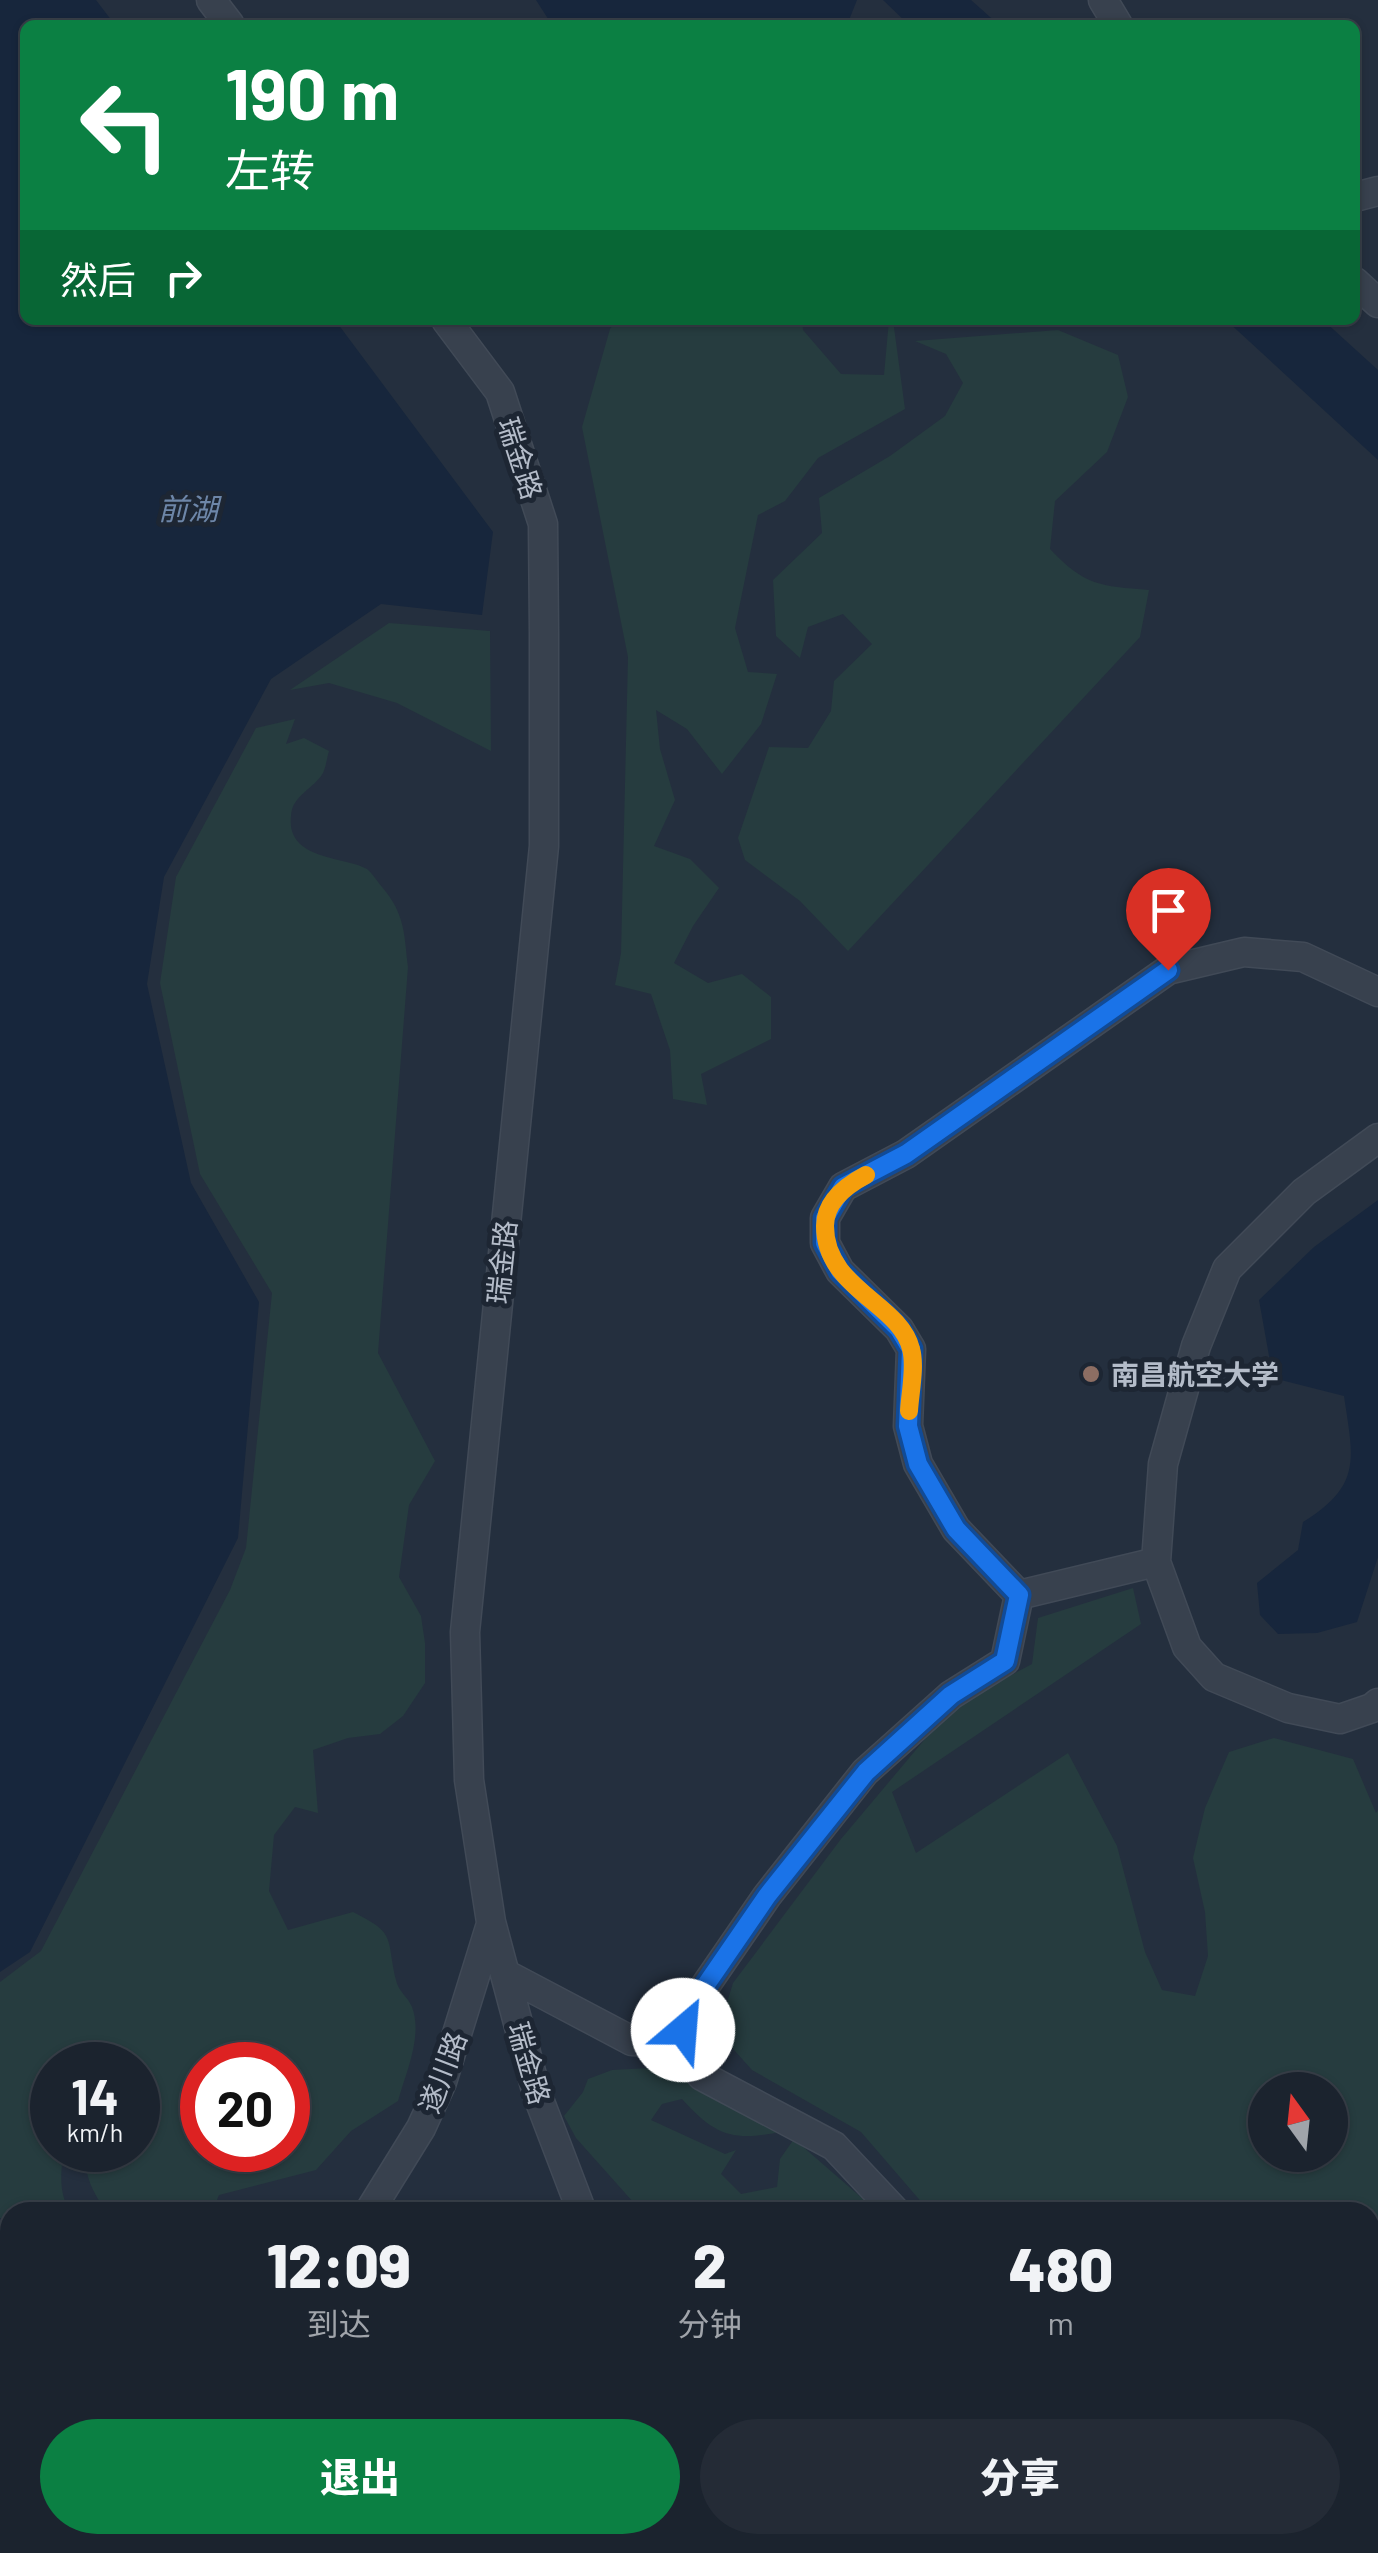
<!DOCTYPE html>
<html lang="zh">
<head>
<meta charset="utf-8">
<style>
	:root { --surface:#1b232e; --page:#242b36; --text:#f1f3f6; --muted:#a0a4aa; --line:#39404a; --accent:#0b8043 }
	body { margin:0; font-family:Barlow,"Noto Sans SC",sans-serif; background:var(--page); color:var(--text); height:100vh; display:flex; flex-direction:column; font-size:38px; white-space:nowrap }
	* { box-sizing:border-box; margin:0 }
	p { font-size:32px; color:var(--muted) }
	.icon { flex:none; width:55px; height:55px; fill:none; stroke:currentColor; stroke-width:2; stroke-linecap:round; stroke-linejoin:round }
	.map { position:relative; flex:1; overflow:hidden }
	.panel { position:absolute; left:0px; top:2202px; width:1380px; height:352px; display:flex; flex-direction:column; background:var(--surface); border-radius:30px 30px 0 0; box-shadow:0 2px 8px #0004,0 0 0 2px var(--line) }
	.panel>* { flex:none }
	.hud { position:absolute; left:20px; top:20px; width:1340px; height:305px; border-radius:15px; box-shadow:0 2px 8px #0004,0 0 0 2px var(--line); background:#0b8043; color:#fff; overflow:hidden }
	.needle { width:65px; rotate:345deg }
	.tools { position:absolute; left:1248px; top:2072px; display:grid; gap:20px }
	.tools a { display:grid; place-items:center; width:100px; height:100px; border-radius:50%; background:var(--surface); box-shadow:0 2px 8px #0004,0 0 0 2px var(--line); font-size:50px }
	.speed { position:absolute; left:30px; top:2042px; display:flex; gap:20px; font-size:50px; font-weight:700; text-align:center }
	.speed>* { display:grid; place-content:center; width:130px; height:130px; border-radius:50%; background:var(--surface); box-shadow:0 2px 8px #0004,0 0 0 2px var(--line); line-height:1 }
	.speed small { font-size:25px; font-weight:400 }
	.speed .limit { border:15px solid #d22; background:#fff; color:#111 }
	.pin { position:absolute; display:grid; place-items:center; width:85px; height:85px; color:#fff; margin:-102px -42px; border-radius:50% 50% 50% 0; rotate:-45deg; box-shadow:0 0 10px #0007 }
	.pin .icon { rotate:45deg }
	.me { position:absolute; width:110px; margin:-55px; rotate:27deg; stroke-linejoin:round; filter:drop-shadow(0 0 8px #0008) }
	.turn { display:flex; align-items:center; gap:35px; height:210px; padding:0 40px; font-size:45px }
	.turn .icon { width:130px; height:130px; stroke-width:2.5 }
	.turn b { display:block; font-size:70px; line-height:85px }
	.then { display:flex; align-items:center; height:95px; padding:0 40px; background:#0003; gap:20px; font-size:38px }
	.eta { display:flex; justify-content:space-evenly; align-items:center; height:170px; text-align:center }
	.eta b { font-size:60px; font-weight:800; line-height:70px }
	.action { display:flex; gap:20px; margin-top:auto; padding:20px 40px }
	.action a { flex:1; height:115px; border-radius:60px; background:var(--accent); color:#fff; font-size:40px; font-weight:800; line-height:115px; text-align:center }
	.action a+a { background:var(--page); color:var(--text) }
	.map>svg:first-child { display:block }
</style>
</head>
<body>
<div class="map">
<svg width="1378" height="2553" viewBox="0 0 1378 2553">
	<rect width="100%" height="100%" fill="#242f3e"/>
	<!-- green -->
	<path fill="#263c3f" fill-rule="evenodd" d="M616,320h186l1,10 38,44 43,1 5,-55h4l12,89 -87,49 -33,43 -27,14 -23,113 13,44 29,2 -16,50 -39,50 -35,-45 -31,-19 4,39 15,51 -21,46 36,13 29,29 -26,38 -19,37 34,20 34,-9 29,23v42l-70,35 6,31 -34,-6 -3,-49 -19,-56 -36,-9 6,-32 7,-296 -46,-230 28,-98z
		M1058,330l60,25 10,42 -21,55 -52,49 -5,48c35,37 50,37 99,41l-9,47 -292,314 -48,-50 -55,-41 -7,-22 31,-91 39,1 23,-37 3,-30 38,-37 -29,-30 -35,13 -8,31 -24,-22 -3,-56 49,-47 -3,-35 71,-42 55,-40 18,-33 -17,-29 -31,-13z
		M389,623l101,8 1,120 -94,-48 -68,-20 -39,7z
		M295,719l-9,25 18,-6 25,13c-2,6 -3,16 -6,22 -9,16 -31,22 -32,43 -5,45 55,40 76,53 5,4 11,13 15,18 23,27 22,46 26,80l-30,386 57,108 -26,44 -10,72 22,39 4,27v40l-22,33 -23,18 -32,4 -35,12 5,63 -23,-6 -21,28 -5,56 19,39 65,-18c44,22 33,25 43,68 2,11 12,17 16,27 11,29 -6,65 -14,94l-47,30 -35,39 -97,25 -7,17h-106c-11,-18 -27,-41 -16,-62h48v-85h-86v85h14c-7,18 -7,48 5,62h-61v8l-10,-2v-236l41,-31 189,-361 16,-42 26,-255 -72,-119 -40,-191 16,-106 80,-149zM202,2065h86v85h-86z
		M1133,1588l8,36 -249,168 24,61 152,-100 49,93 28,106 17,38 33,6 13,-40 -3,-44 -12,-54 12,-50 24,-56 45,-14 79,21 23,54 2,-3v743h-154l-13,-8h159v-333h-440l-69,-80 -109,-62 -34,-38 15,-49 108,-144 111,-132 80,-43 6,-46zM1265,2090h65v65h-65z
		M669,2067l115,64c-49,11 -68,6 -102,-32l-20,5 -11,16 74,34 11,-4 -15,24 20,20 36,-7 3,-28 14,-20 84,73h-236l-66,-74 -12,-22 19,-24 5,-13 24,-9z
		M10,2310v152l-10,10v-153z
		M973,2545h146l18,8h-164z"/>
	<!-- water -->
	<path fill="#17263c" d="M0,0h96l19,25h-90v295h310l158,212 -11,83 -101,-11 -110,75 -107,198 -17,107 44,199 68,119 -21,236 -208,414 -30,20z
		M536,0h321l-10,25h-295z
		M883,0h88l28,25h-90z
		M1226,320h97l55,50v90z
		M1378,1200v357l-21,65 -40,11 -39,1 -18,-19 -3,-32 41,-33 5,-28c60,-37 50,-64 41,-126l-71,-18 -14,-78 55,-53z"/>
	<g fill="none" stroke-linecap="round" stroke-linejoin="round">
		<defs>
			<path id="minor" d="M211,0l19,25
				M1103,0l15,25
				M1355,197l23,-6
				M1355,282l23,21
				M446,320l54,72 43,132 1,109v213l-79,786 4,148 22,142 46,172 45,118
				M1378,1138l-74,54 -77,77 -31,77 -33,118 -7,98 31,85 27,30 74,31 52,11 32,-11 6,-5
				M1019,1595l137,-33
				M505,1974l127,67 52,2
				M369,2212l52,-84 21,-46 49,-158
				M896,2212l-62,-66 -132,-70 -16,-20 -3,-27 7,-21 77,-112 98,-124 86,-77 54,-34 14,-66 -63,-66 -38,-65 -10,-38 3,-77 -12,-20 -59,-58 -15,-28v-25l18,-31 63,-33 262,-184 76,-18 59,5 75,35
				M769,2545l14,8
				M1155,2545l16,8
				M19,2553l10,-8"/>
		</defs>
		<!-- minor casing -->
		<use href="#minor" stroke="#414a57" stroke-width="31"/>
		<!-- minor -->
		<use href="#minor" stroke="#38414e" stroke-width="28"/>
	</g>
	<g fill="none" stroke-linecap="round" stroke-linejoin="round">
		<defs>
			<path id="route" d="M683,2030l7,-22 77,-112 99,-124 85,-77 54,-34 14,-66 -63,-66 -38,-65 -10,-38 3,-77 -12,-20 -59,-58 -15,-28v-25l18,-31 63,-33 262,-184"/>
		</defs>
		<!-- route casing -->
		<use href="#route" stroke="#114b97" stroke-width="25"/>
		<!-- route -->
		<use href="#route" stroke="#1a73e8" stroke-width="18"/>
		<!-- slow -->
		<path stroke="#f59e0b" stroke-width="18" d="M866,1175c-19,10 -41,26 -41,51 0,63 75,77 86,123 5,17 -1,44 -2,62"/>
	</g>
	<!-- markers -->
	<circle fill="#8d6e63" stroke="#1d2633" stroke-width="4" cx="1091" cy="1374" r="10"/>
	<g text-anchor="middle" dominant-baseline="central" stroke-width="10" stroke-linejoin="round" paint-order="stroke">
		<!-- street labels -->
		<g font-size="28" fill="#b4bcc9" stroke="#1d2633">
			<text transform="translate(521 458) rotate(72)">瑞金路</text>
			<text transform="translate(501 1262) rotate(-84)">瑞金路</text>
			<text transform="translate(530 2063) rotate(74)">瑞金路</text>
			<text transform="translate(442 2072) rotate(-69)">遂川路</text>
		</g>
		<!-- poi labels -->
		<g font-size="28" font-weight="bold" fill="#b4bcc9" stroke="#1d2633" text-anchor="start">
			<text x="1111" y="1374">南昌航空大学</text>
		</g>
		<!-- water labels -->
		<g font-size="30" font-style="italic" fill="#6d86a8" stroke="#1d2633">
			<text x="188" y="508">前湖</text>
		</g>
	</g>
</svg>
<div class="tools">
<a><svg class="needle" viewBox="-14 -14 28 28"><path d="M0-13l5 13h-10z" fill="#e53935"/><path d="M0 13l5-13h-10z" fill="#a0a4aa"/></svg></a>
</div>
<div class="speed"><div>14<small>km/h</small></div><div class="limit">20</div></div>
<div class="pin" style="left:1168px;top:970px;background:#d93025"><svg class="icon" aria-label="arrive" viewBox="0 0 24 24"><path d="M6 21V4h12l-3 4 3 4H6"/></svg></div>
<svg class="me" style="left:683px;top:2030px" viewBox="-20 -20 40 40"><circle r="19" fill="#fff"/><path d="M0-13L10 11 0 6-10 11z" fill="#1a73e8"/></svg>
<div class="hud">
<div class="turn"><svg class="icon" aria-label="left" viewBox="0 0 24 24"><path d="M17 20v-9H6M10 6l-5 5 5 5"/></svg><div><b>190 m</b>左转</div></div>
<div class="then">然后<svg class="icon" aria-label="right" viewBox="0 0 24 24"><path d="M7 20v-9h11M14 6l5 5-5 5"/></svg></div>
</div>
<section class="panel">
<div class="eta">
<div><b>12:09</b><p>到达</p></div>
<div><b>2</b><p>分钟</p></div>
<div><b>480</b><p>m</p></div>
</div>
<div class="action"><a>退出</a><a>分享</a></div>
</section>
</div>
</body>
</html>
